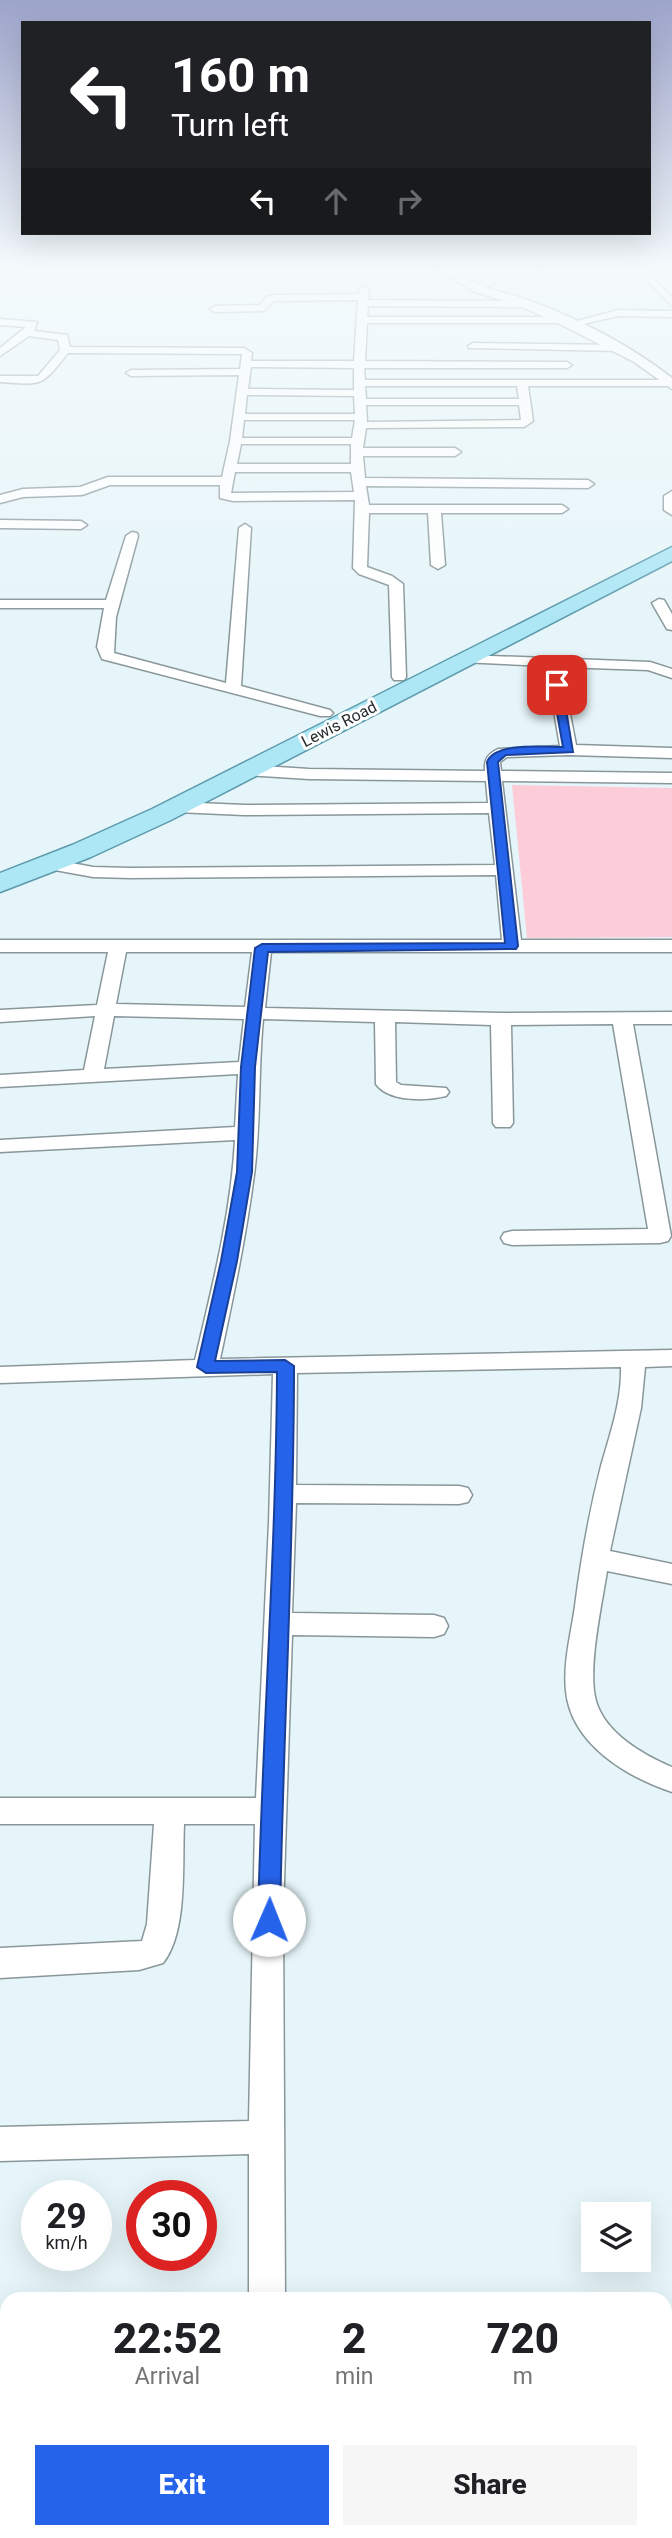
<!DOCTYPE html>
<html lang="en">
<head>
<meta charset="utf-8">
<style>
	:root { --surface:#fff; --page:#f6f6f6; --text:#202124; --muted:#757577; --accent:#2563eb }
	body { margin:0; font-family:Roboto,sans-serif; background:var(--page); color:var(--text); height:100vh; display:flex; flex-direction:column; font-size:26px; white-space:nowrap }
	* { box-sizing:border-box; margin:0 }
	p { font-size:23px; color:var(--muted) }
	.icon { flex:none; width:38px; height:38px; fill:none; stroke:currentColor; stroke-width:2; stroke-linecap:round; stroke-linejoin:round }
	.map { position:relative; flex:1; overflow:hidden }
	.panel { position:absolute; left:0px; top:2292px; width:672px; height:247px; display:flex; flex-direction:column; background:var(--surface); border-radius:21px 21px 0 0; box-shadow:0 7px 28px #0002 }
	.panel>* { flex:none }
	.hud { position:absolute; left:21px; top:21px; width:630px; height:214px; border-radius:0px; box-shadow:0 7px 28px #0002; background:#202124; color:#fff; overflow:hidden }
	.fabs { position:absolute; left:581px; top:2202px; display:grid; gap:14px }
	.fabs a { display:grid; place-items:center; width:70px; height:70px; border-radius:0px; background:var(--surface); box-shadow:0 7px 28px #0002; font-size:35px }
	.speed { position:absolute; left:21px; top:2180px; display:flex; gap:14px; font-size:35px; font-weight:700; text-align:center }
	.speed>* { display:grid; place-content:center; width:91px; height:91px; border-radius:50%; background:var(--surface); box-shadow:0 7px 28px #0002; line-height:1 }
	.speed small { font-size:18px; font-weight:400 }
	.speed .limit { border:10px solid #d22; background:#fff; color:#111 }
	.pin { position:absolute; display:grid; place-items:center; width:60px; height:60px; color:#fff; margin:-30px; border-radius:14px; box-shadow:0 4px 10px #0006 }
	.me { position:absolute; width:77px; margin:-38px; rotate:1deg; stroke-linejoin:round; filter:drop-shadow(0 0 5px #0008) }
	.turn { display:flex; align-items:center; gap:24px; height:147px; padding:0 35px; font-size:32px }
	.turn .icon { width:91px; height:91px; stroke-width:2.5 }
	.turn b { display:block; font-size:49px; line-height:60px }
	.lanes { display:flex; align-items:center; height:66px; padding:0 35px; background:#0003; justify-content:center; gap:35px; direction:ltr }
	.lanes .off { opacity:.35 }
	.eta { display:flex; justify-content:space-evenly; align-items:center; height:119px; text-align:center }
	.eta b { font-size:42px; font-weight:800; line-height:49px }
	.button { display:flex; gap:14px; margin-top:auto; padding:14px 35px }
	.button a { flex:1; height:80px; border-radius:0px; background:var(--accent); color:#fff; font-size:28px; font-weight:800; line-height:80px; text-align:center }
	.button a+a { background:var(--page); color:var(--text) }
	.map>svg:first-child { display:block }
</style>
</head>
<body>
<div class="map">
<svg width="672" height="2538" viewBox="0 0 672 2538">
	<rect width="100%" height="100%" fill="#e6f5f9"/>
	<!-- green -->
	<path fill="#fcccd8" d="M512,785l160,3v149l-145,1z"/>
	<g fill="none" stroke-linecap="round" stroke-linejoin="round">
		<defs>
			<path id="minor" d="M544,266l-4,5 -36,1 -10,11 -17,8 -5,-3 16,-9 10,-12z
				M650,275l22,22v9l-25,-26 -2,-2z
				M364,286l5,3 -1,11 159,1 5,3 -5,3 -159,-1 -1,11h195l5,3 -5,3h-195l-2,38 202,1 5,3 -5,3h-203l1,12h307v6h-144l5,35 -9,6 -158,1 -3,20h92l6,4 -6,4h-92l2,22 223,2 6,4 -6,4 -222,-2 3,19h193l6,4 -6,4h-121l4,52 -7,4 -7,-4 -3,-52h-59l-2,54 25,9 11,8 3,93 -2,3h-10l-2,-3 -3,-92 -30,-11 -6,-6 2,-68 -122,1 -13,-3v-13h-110l-28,10 -59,2 -23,6v-8l23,-6 57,-2 28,-10h114l8,-36 9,-66 -108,1 -5,-3 5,-3 109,-1 2,-15 -174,-1c-27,34 -25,32 -68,29v-6h38l22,-26 -2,-10 -29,-4 -29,20v-8l26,-21 -26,-2v-6l37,3 -3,9 33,4 3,12 174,1 8,5 -1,8h103l4,-61 -84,1 -11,10 -48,1 -5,-3 5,-3 45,-1 6,-8 8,-2 85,-1v-5zM251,367l103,1v22l-106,-1zM365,386h152l2,13h-153zM247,395l107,1 1,18h-110zM366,405h153l2,15 -154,2zM244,420h111l-3,18h-110zM241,444h110v20h-114zM235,472h116l3,20 -121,1h-2z
				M618,310l54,1v6l-54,-1 -47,11 -5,-3z
				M473,343l146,2 5,3 -5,3 -150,-3 -1,-2z
				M0,520l81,1 6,4 -6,4 -81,-1z
				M245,524l6,4 -10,158 89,24 3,3 -3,3h-10l-218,-57 -5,-12 7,-39h-104v-8h106l20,-64 6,-4 5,1 1,3 -22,81 -2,36 112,30 13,-155z
				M659,599l5,1 8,14v16l-5,-1 -15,-26z
				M466,655l184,7 22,7v9l-24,-8 -87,-3 15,78 96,3v10l-103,-3 -62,2 -7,5 1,9 171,2v10l-170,-2 19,159h151v12h-401l-6,56 236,5 171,-1v12h-39l38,212 -3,5 -8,2 -148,2 -8,-2 -3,-5 3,-5 8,-2 136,-2 -35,-205 -102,1 2,98 -3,4h-14l-3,-4 -2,-98 -96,-3 1,60 5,3 45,3 3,4 -3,4c-20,5 -57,6 -70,-12l-1,-62 -112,-3c-5,52 -2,105 -9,156 -8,62 -21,123 -34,184l452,-9v16l-27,1 -4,41 -31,143 62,13v20l-65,-13c-5,33 -20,99 -11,130 9,32 47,54 76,66v25c-45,-15 -101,-48 -106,-101 -3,-28 5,-57 9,-85 6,-47 14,-93 26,-140 9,-32 21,-65 20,-99l-324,6 -1,112 163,1 9,2 4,7 -4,7 -9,2 -163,-1 -4,110 142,2 10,3 4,8 -4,8 -10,3 -142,-2 -9,278 2,387h-36v-146l-249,7v-34l249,-6 6,-297h-71c-2,40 4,108 -21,139l-24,7 -139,8v-30l142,-7 5,-17 7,-100h-154v-26h256l13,-275 4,-149 -273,9v-16l195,-7c17,-72 36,-146 40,-220l-235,12v-12l235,-13 3,-53 -238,13v-12l84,-5 11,-54 -95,6v-12l97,-5 11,-53h-108v-12h502l-6,-65 -366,3 -37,-1 -49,-9 -3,-4 9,-5 43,8 37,1 365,-3 -6,-52 -245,2 -68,-3 -8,-5 8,-5 68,3 244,-2 -2,-22 -177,-2 -61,-4 -8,-5 8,-5 61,4 176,2c-1,-12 3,-17 13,-22l62,-3 -14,-80 -85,-4 -2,-3 2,-3zM126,952h126l-7,55 -129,-3zM114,1016l130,3 -5,43 -135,7z
				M0,2429h7v38h-7z
				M245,2532h40l-1,6h-40z"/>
			<path id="tertiary" d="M431,266c22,0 30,10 49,19 16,7 35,10 51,16 50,19 100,45 141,77v11l-38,-27 -68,-35 -44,-20 -49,-16z
				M672,491v24l-8,-5v-14z"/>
			<path id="primary" d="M672,547v14l-501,259 -80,37 -91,35v-19l72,-28 80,-36z"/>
		</defs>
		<!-- minor casing -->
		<use href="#minor" stroke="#89979b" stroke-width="3"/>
		<!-- tertiary casing -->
		<use href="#tertiary" stroke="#89979b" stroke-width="3"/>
		<!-- primary casing -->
		<use href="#primary" stroke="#5b9aab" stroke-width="3"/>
		<!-- minor -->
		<use href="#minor" fill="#fff" fill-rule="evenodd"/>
		<!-- tertiary -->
		<use href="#tertiary" fill="#fff" fill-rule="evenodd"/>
		<!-- primary -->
		<use href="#primary" fill="#ade6f5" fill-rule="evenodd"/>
	</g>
	<!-- sky -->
	<linearGradient id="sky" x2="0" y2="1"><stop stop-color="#9da4ca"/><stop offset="0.43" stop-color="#f4fafc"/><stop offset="1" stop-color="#f4fafc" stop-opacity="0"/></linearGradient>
	<rect width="672" height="622" fill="url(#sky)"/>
	<!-- route -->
	<path fill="#2563eb" stroke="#184099" stroke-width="2" d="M557,682l5,3 11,67 -67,3 -8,7 20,184 -2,3 -248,3 -13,115 -3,105 -15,89 -22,100 70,-1 9,6c0,185 -11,369 -14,554l-3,7 -8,3 -8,-3 -3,-7c4,-183 18,-365 19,-548l-71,1 -9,-6 24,-106 16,-89 4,-105 14,-119 7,-4 243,-1 -18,-181c8,-20 56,-15 76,-15l-11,-62z"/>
	<g text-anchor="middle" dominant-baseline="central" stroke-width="6" stroke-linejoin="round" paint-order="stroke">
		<!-- far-street labels -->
		<g font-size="16" fill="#272c2e" stroke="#fff">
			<text transform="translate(339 724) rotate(-27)">Lewis Road</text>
		</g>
	</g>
</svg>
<div class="fabs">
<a><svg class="icon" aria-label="layers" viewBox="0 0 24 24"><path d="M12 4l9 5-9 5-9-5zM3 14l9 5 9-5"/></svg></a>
</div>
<div class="speed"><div>29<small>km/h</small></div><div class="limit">30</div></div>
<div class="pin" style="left:557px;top:685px;background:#d93025"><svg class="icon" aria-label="arrive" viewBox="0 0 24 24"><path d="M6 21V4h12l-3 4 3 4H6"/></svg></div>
<svg class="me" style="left:269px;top:1920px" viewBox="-20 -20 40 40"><circle r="19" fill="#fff"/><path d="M0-13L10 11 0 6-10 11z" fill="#2563eb"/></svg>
<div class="hud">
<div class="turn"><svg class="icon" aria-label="left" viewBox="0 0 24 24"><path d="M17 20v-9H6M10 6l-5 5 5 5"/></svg><div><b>160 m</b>Turn left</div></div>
<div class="lanes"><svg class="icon" aria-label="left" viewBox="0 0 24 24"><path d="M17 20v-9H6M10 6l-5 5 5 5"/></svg><svg class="icon off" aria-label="ahead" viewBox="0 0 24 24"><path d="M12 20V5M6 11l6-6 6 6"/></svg><svg class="icon off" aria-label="right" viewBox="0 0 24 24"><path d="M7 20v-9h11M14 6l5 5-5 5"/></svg></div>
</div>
<section class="panel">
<div class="eta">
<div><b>22:52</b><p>Arrival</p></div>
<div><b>2</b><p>min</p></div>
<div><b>720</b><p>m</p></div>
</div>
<div class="button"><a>Exit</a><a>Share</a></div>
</section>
</div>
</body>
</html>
